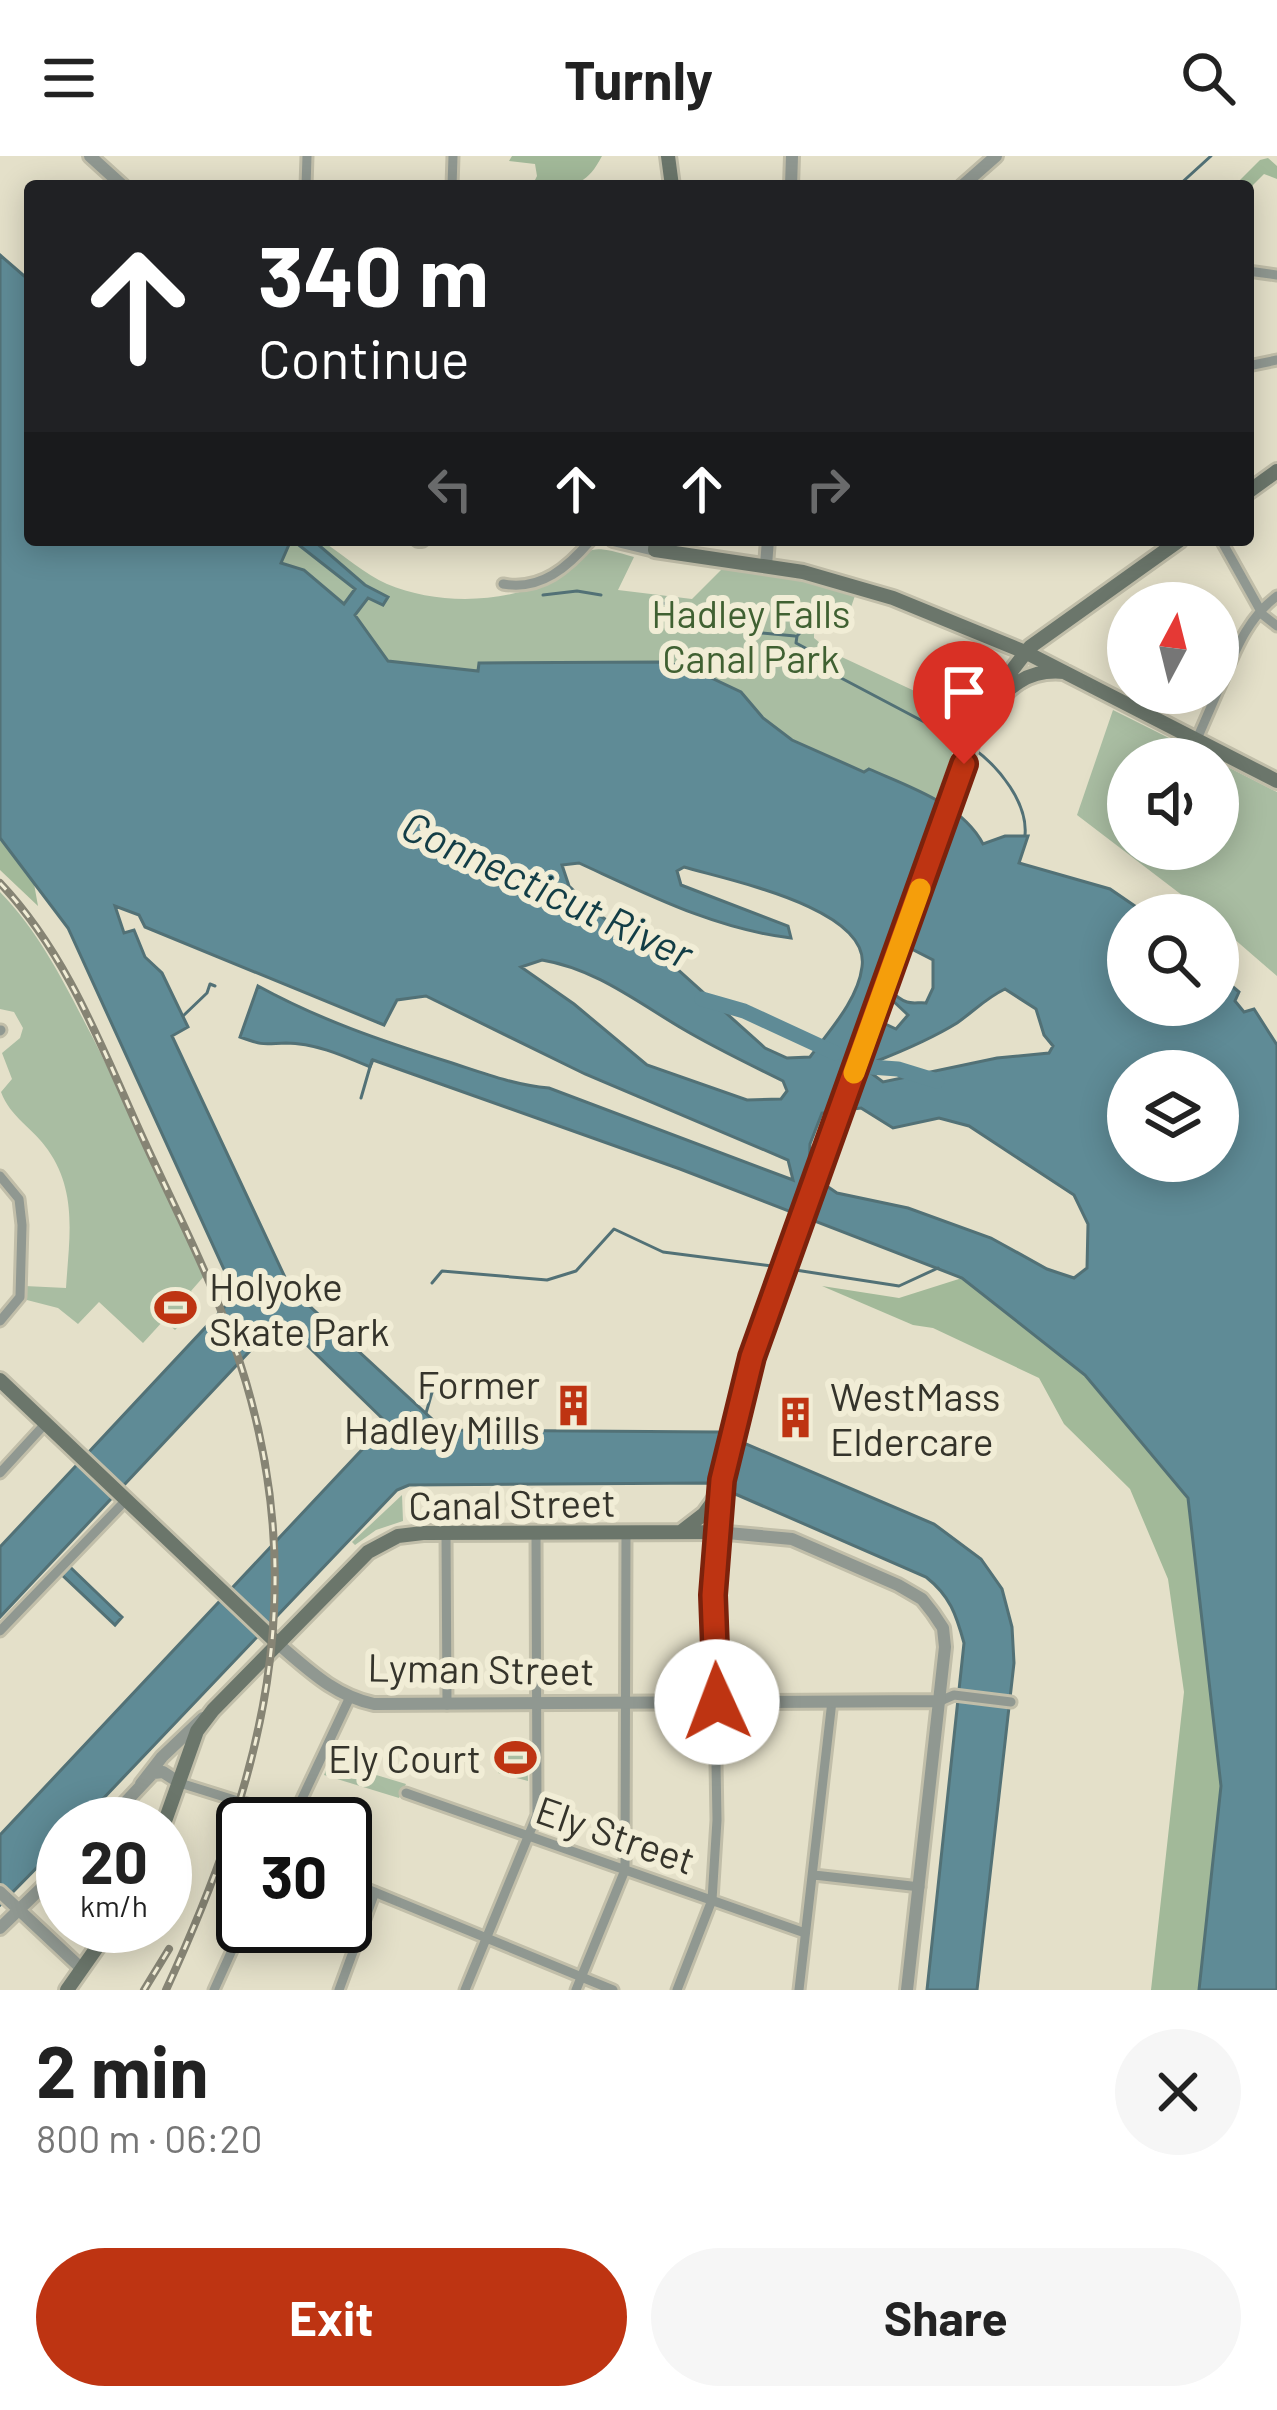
<!DOCTYPE html>
<html lang="en">
<head>
<meta charset="utf-8">
<style>
	:root { --surface:#fff; --page:#f6f6f6; --text:#222; --muted:#767676; --accent:#be3412 }
	body { margin:0; font-family:Barlow,sans-serif; background:var(--page); color:var(--text); height:100vh; display:flex; flex-direction:column; font-size:45px; white-space:nowrap }
	* { box-sizing:border-box; margin:0 }
	p { font-size:39px; color:var(--muted) }
	.icon { flex:none; width:66px; height:66px; fill:none; stroke:currentColor; stroke-width:2; stroke-linecap:round; stroke-linejoin:round }
	.map { position:relative; height:1834px; overflow:hidden }
	.side { display:flex; flex-direction:column; background:var(--surface); flex:1 }
	.side>* { flex:none }
	.banner { position:absolute; left:24px; top:24px; width:1230px; height:366px; border-radius:12px; box-shadow:0 6px 30px #0003; background:#202124; color:#fff; overflow:hidden }
	.needle { width:78px; rotate:7deg }
	.fabs { position:absolute; left:1107px; top:426px; display:grid; gap:24px }
	.fabs a { display:grid; place-items:center; width:132px; height:132px; border-radius:50%; background:var(--surface); box-shadow:0 6px 30px #0003; font-size:60px }
	.speed { position:absolute; left:36px; top:1641px; display:flex; gap:24px; font-size:60px; font-weight:700; text-align:center }
	.speed>* { display:grid; place-content:center; width:156px; height:156px; border-radius:50%; background:var(--surface); box-shadow:0 6px 30px #0003; line-height:1 }
	.speed small { font-size:30px; font-weight:400 }
	.speed .limit { border:6px solid #111; border-radius:18px; background:#fff; color:#111 }
	.pin { position:absolute; display:grid; place-items:center; width:102px; height:102px; color:#fff; margin:-123px -51px; border-radius:50% 50% 50% 0; rotate:-45deg; box-shadow:0 0 12px #0007 }
	.pin .icon { rotate:45deg }
	.me { position:absolute; width:132px; margin:-66px; rotate:358deg; stroke-linejoin:round; filter:drop-shadow(0 0 9px #0008) }
	.turn { display:flex; align-items:center; gap:42px; height:252px; padding:0 36px; font-size:54px }
	.turn .icon { width:156px; height:156px; stroke-width:2.5 }
	.turn b { display:block; font-size:84px; line-height:102px }
	.lanes { display:flex; align-items:center; height:114px; padding:0 36px; background:#0003; justify-content:center; gap:60px; direction:ltr }
	.lanes .off { opacity:.35 }
	.round { display:grid; place-items:center; flex:none; width:126px; height:126px; border-radius:63px; background:var(--page) }
	.headline { display:flex; align-items:center; justify-content:space-between; height:204px; padding:0 36px }
	h1 { font-size:72px; font-weight:700; line-height:90px }
	.action { display:flex; gap:24px; margin-top:auto; padding:24px 36px }
	.action a { flex:1; height:138px; border-radius:72px; background:var(--accent); color:#fff; font-size:48px; font-weight:700; line-height:138px; text-align:center }
	.action a+a { background:var(--page); color:var(--text) }
	header { display:flex; justify-content:space-between; align-items:center; height:156px; padding:0 36px; background:var(--surface); font-size:54px; font-weight:700 }
	.map>svg:first-child { display:block }
</style>
</head>
<body>
<header><svg class="icon" aria-label="menu" viewBox="0 0 24 24"><path d="M4 6h16M4 12h16M4 18h16"/></svg>Turnly<svg class="icon" aria-label="search" viewBox="0 0 24 24"><circle cx="10" cy="10" r="6"/><path d="M15 15l6 6"/></svg></header>
<div class="map">
<svg width="1277" height="1834" viewBox="0 0 1277 1834">
	<rect width="100%" height="100%" fill="#e4e0c9"/>
	<!-- green -->
	<path fill="#a9bda2" d="M291,384h36l-3,2c20,14 41,32 63,42 50,21 116,20 165,-4 46,-21 18,-43 82,-23l-16,33 74,9 32,-32 133,23 -8,23 -35,14v11l17,14 135,63 -40,112 -55,-22 -183,-138 -29,-5 -179,1 -1,8 -91,-10 -32,-46 -52,-45 -24,-7z
		M1113,554l98,49h-83v90h90v-87l59,30v184l-59,-51v-10h-10l-131,-100z
		M0,736c42,43 66,95 94,148 39,78 75,156 111,235l-14,16 8,14 -24,25 -11,-10 -21,23 -44,-41 -21,22 -20,-16 -35,-9 2,-13 41,2c3,-49 12,-95 -18,-138 -14,-21 -38,-33 -47,-58l11,-13 -10,-26 18,-15 3,-10 -9,-16 -14,-3z
		M402,1339l1,26 -27,9 -21,15 -3,-3z
		M507,1584l20,2 1,39 -30,-8z
		M330,1605l76,23 -7,14 -75,-23z"/>
	<!-- forest -->
	<path fill="#a2b999" d="M512,0h90c-18,35 -34,30 -70,30l5,-10 -2,-12 -26,-3z
		M1268,2l9,8v13l-13,-5 -16,16v-4h-14l26,-26z
		M0,682l33,40 5,28 -38,-36z
		M962,1122l123,97 103,123 33,288 -22,204h-48l33,-298 -16,-113 -38,-90 -66,-65 -25,-46 -106,-50 -20,-3 -91,-39 77,12z"/>
	<!-- water -->
	<path fill="#5f8b96" stroke="#527176" stroke-width="3" fill-rule="evenodd" d="M0,99l30,26v259h261l-10,23 23,7 40,34 11,-15 -60,-47 18,-2 52,45 23,12 -5,8 -15,-7 -13,17 33,46 90,10 1,-8 180,-1 29,5 53,25 22,26 29,22 72,32 5,-3c41,18 93,35 114,75l22,-8h23l-9,27 91,26 38,26h-20v90h90v-31l21,18 -4,9 9,11 10,-3 23,36v945h-78l22,-204 -33,-288 -103,-123 -123,-97 -282,-109 -307,-109 -3,7c-26,-11 -55,-24 -84,-24 -24,1 -21,3 -46,-6l18,-51c62,34 124,55 191,76 34,11 65,23 100,26l244,92 -5,-20 -203,-86 -159,-78 -29,4 -13,25 -239,-98 -6,-12 -24,-9 9,27 10,-3 11,27 17,16 26,54 -16,9 118,252 154,142 274,2 216,92 47,35 21,30 10,38 2,36 -37,327h-50l37,-347c-8,-29 -14,-47 -38,-66l-216,-94 -301,2 -12,5 -318,334h-16v17l-63,64v-70l387,-412 -107,-104 -280,298v-70l231,-247 1,-13 -164,-359 -68,-90zM579,707c70,32 136,66 212,75l-3,-12 -107,-41 -4,-14 7,-4c43,13 187,41 178,100 -4,33 -33,64 -52,90l-23,1 -22,-10 -99,-89 -67,-44 -30,-29 -7,-21zM892,783l41,21v28l-7,15c-6,-1 -13,1 -19,-1 -24,-8 -36,-47 -15,-63zM542,804c54,9 95,42 141,69 32,19 66,35 100,52l4,10 -6,8 -34,1 -100,-35 -73,-61 -53,-37zM1005,833l31,20 8,26 9,11 -4,7 -52,5 -114,24 -12,-9 6,-12c28,-11 54,-22 80,-38 17,-12 29,-25 48,-34zM891,843l17,16 -12,14 -30,-14zM1128,915h90v90h-90zM861,952l32,20 46,-10 30,8 105,69 14,29 -1,44 -13,10 -27,-9 -56,-31 -83,-30 -71,-15 -28,-19 1,-30 12,-31z
		M69,1410l53,51 -7,8 -54,-51z"/>
	<!-- pier -->
	<path fill="#e4e0c9" d="M940,640l20,12 -52,146 -15,-8 -7,5 10,37 -6,18 -14,-3 -3,9 13,5 -35,98 -24,3 -11,28 -1,25 13,8 -15,41 -22,-8z"/>
	<g fill="none" stroke-linecap="round" stroke-linejoin="round">
		<!-- stream -->
		<path stroke="#527176" stroke-width="3" d="M1178,30l33,-30
			M543,439l34,-4 24,4
			M654,446l24,3
			M850,452l-33,7 -20,21 -1,7 13,7 15,19 142,75
			M706,457l44,19 45,4
			M974,593c25,18 54,54 51,86
			M183,860l24,-23 3,-9 5,2
			M361,942l11,-38
			M789,1113l110,17 39,-18
			M432,1127l10,-12 105,9 29,-9 38,-42 49,23 117,15
			M426,1257l9,-31"/>
		<!-- river -->
		<path stroke="#5f8b96" stroke-width="15" d="M702,843l42,12 91,42
			M856,910l42,3 39,12"/>
		<defs>
			<path id="minor" d="M306,30l1,-30
				M452,30l1,-30
				M1248,115l29,4
				M1248,210l29,-6
				M1221,384l42,75 14,11
				M503,428c38,7 65,-17 88,-44
				M1218,535c16,-36 27,-71 59,-95
				M1197,583l20,-46
				M0,875l1,-1
				M0,1020l19,23 3,26 -2,72 -20,24
				M0,1317l45,-49
				M446,1377l1,172
				M0,1475l125,-130
				M940,1545l14,-6 57,7
				M180,1627l112,35
				M406,1637l399,140
				M290,1668l59,-125
				M814,1719l106,12
				M345,1724l268,110
				M214,1834l29,-64
				M339,1834l36,-98
				M465,1834l72,-175 -1,-282
				M576,1834l49,-120 1,-337
				M677,1834l35,-90 5,-80 -4,-225 4,-63
				M799,1834l33,-289"/>
			<path id="tertiary" d="M90,0l33,30
				M791,30l1,-30
				M962,30l34,-30
				M418,384h4
				M613,384l42,10
				M766,409l2,-25
				M717,1376l75,7 106,46 24,14 11,14 10,15 2,19 -38,343
				M277,1487c31,26 56,52 97,61l566,-3
				M141,1628l21,-27 41,-39
				M105,1668l48,-51 10,-1 17,11
				M0,1736l82,77
				M0,1772l63,-61"/>
			<path id="secondary" d="M668,0l4,30
				M1248,336l29,-21
				M656,384l-1,10 148,22 90,26 132,54 252,129
				M990,543l40,-52 150,-107
				M0,1224l277,263
				M682,1375l22,-17 13,-18
				M164,1668l33,-93 16,-21 155,-158 30,-16 25,-3 294,-1 10,-83 25,-92 228,-637c26,-29 43,-52 84,-48
				M67,1834l45,-64"/>
		</defs>
		<!-- minor casing -->
		<use href="#minor" stroke="#c1bea9" stroke-width="15"/>
		<!-- tertiary casing -->
		<use href="#tertiary" stroke="#c1bea9" stroke-width="18"/>
		<!-- secondary casing -->
		<use href="#secondary" stroke="#c1bea9" stroke-width="20"/>
		<!-- minor -->
		<use href="#minor" stroke="#909891" stroke-width="9"/>
		<!-- tertiary -->
		<use href="#tertiary" stroke="#909891" stroke-width="12"/>
		<!-- secondary -->
		<use href="#secondary" stroke="#6b766b" stroke-width="14"/>
		<defs>
			<path id="rail" d="M0,727c70,74 104,171 146,262 33,72 70,143 94,218 74,227 22,418 -74,627
				M144,1834l25,-41"/>
		</defs>
		<!-- rail casing -->
		<use href="#rail" stroke="#868474" stroke-width="8"/>
		<!-- rail -->
		<use href="#rail" stroke="#f1edd6" stroke-width="3" stroke-dasharray="9" stroke-linecap="butt"/>
	</g>
	<g fill="none" stroke-linecap="round" stroke-linejoin="round">
		<defs>
			<path id="route" d="M717,1546l-4,-107 9,-115 30,-123 212,-593"/>
		</defs>
		<!-- route casing -->
		<use href="#route" stroke="#7c220c" stroke-width="30"/>
		<!-- route -->
		<use href="#route" stroke="#be3412" stroke-width="21"/>
		<!-- slow -->
		<path stroke="#f59e0b" stroke-width="21" d="M854,917l66,-184"/>
	</g>
	<!-- icons -->
	<defs>
		<symbol id="stadium-bare" viewBox="-9 -9 18 18"><path d="M0-5a6.5 5 0 1 0 0 10a6.5 5 0 1 0 0-10ZM-3.5-1.8h7v3.6h-7Z" fill="#be3412" stroke="#f1edd6" stroke-width="2.5" paint-order="stroke"/></symbol>
		<symbol id="building-bare" viewBox="-9 -9 18 18"><path d="M-4-6H4V6H1V3H-1V6H-4ZM-2.5-4.3h1.7v1.8h-1.7ZM.8-4.3h1.7v1.8H.8ZM-2.5-1h1.7V.8h-1.7ZM.8-1h1.7V.8H.8Z" fill="#be3412" stroke="#f1edd6" stroke-width="2.5" paint-order="stroke"/></symbol>
	</defs>
	<g fill-rule="evenodd">
		<use href="#stadium-bare" x="146" y="1122" width="59" height="59"/>
		<use href="#building-bare" x="544" y="1220" width="59" height="59"/>
		<use href="#building-bare" x="766" y="1232" width="59" height="59"/>
		<use href="#stadium-bare" x="486" y="1572" width="59" height="59"/>
	</g>
	<g text-anchor="middle" dominant-baseline="central" stroke-width="12" stroke-linejoin="round" paint-order="stroke">
		<!-- park labels -->
		<g font-size="39" fill="#406132" stroke="#f1edd6">
			<text x="751" y="456">Hadley Falls<tspan x="751" dy="45">Canal Park</tspan></text>
		</g>
		<!-- poi labels -->
		<g font-size="39" fill="#35342b" stroke="#f1edd6" text-anchor="start">
			<text x="209" y="1129">Holyoke<tspan x="209" dy="45">Skate Park</tspan></text>
			<text x="540" y="1227" text-anchor="end">Former<tspan x="540" dy="45">Hadley Mills</tspan></text>
			<text x="830" y="1239">WestMass<tspan x="830" dy="45">Eldercare</tspan></text>
			<text x="481" y="1601" text-anchor="end">Ely Court</text>
		</g>
		<!-- street labels -->
		<g font-size="39" fill="#35342b" stroke="#f1edd6">
			<text transform="translate(512 1347) rotate(-1)">Canal Street</text>
			<text transform="translate(481 1512) rotate(1)">Lyman Street</text>
			<text transform="translate(616 1678) rotate(19)">Ely Street</text>
		</g>
		<!-- water labels -->
		<g font-size="42" font-style="italic" fill="#123d46" stroke="#f1edd6">
			<text transform="translate(548 732) rotate(25)">Connecticut River</text>
		</g>
	</g>
</svg>
<div class="fabs">
<a><svg class="needle" viewBox="-14 -14 28 28"><path d="M0-13l5 13h-10z" fill="#e53935"/><path d="M0 13l5-13h-10z" fill="#767676"/></svg></a>
<a><svg class="icon" aria-label="sound" viewBox="0 0 24 24"><path d="M4 9h4l5-4v14l-5-4H4zM17 9q2 3 0 6"/></svg></a>
<a><svg class="icon" aria-label="search" viewBox="0 0 24 24"><circle cx="10" cy="10" r="6"/><path d="M15 15l6 6"/></svg></a>
<a><svg class="icon" aria-label="layers" viewBox="0 0 24 24"><path d="M12 4l9 5-9 5-9-5zM3 14l9 5 9-5"/></svg></a>
</div>
<div class="speed"><div>20<small>km/h</small></div><div class="limit">30</div></div>
<div class="pin" style="left:964px;top:608px;background:#d93025"><svg class="icon" aria-label="arrive" viewBox="0 0 24 24"><path d="M6 21V4h12l-3 4 3 4H6"/></svg></div>
<svg class="me" style="left:717px;top:1546px" viewBox="-20 -20 40 40"><circle r="19" fill="#fff"/><path d="M0-13L10 11 0 6-10 11z" fill="#be3412"/></svg>
<div class="banner">
<div class="turn"><svg class="icon" aria-label="ahead" viewBox="0 0 24 24"><path d="M12 20V5M6 11l6-6 6 6"/></svg><div><b>340 m</b>Continue</div></div>
<div class="lanes"><svg class="icon off" aria-label="left" viewBox="0 0 24 24"><path d="M17 20v-9H6M10 6l-5 5 5 5"/></svg><svg class="icon" aria-label="ahead" viewBox="0 0 24 24"><path d="M12 20V5M6 11l6-6 6 6"/></svg><svg class="icon" aria-label="ahead" viewBox="0 0 24 24"><path d="M12 20V5M6 11l6-6 6 6"/></svg><svg class="icon off" aria-label="right" viewBox="0 0 24 24"><path d="M7 20v-9h11M14 6l5 5-5 5"/></svg></div>
</div>
</div>
<section class="side">
<div class="headline"><div><h1>2 min</h1><p>800 m · 06:20</p></div><a class="round"><svg class="icon" aria-label="close" viewBox="0 0 24 24"><path d="M6 6l12 12M18 6L6 18"/></svg></a></div>
<div class="action"><a>Exit</a><a>Share</a></div>
</section>
</body>
</html>
